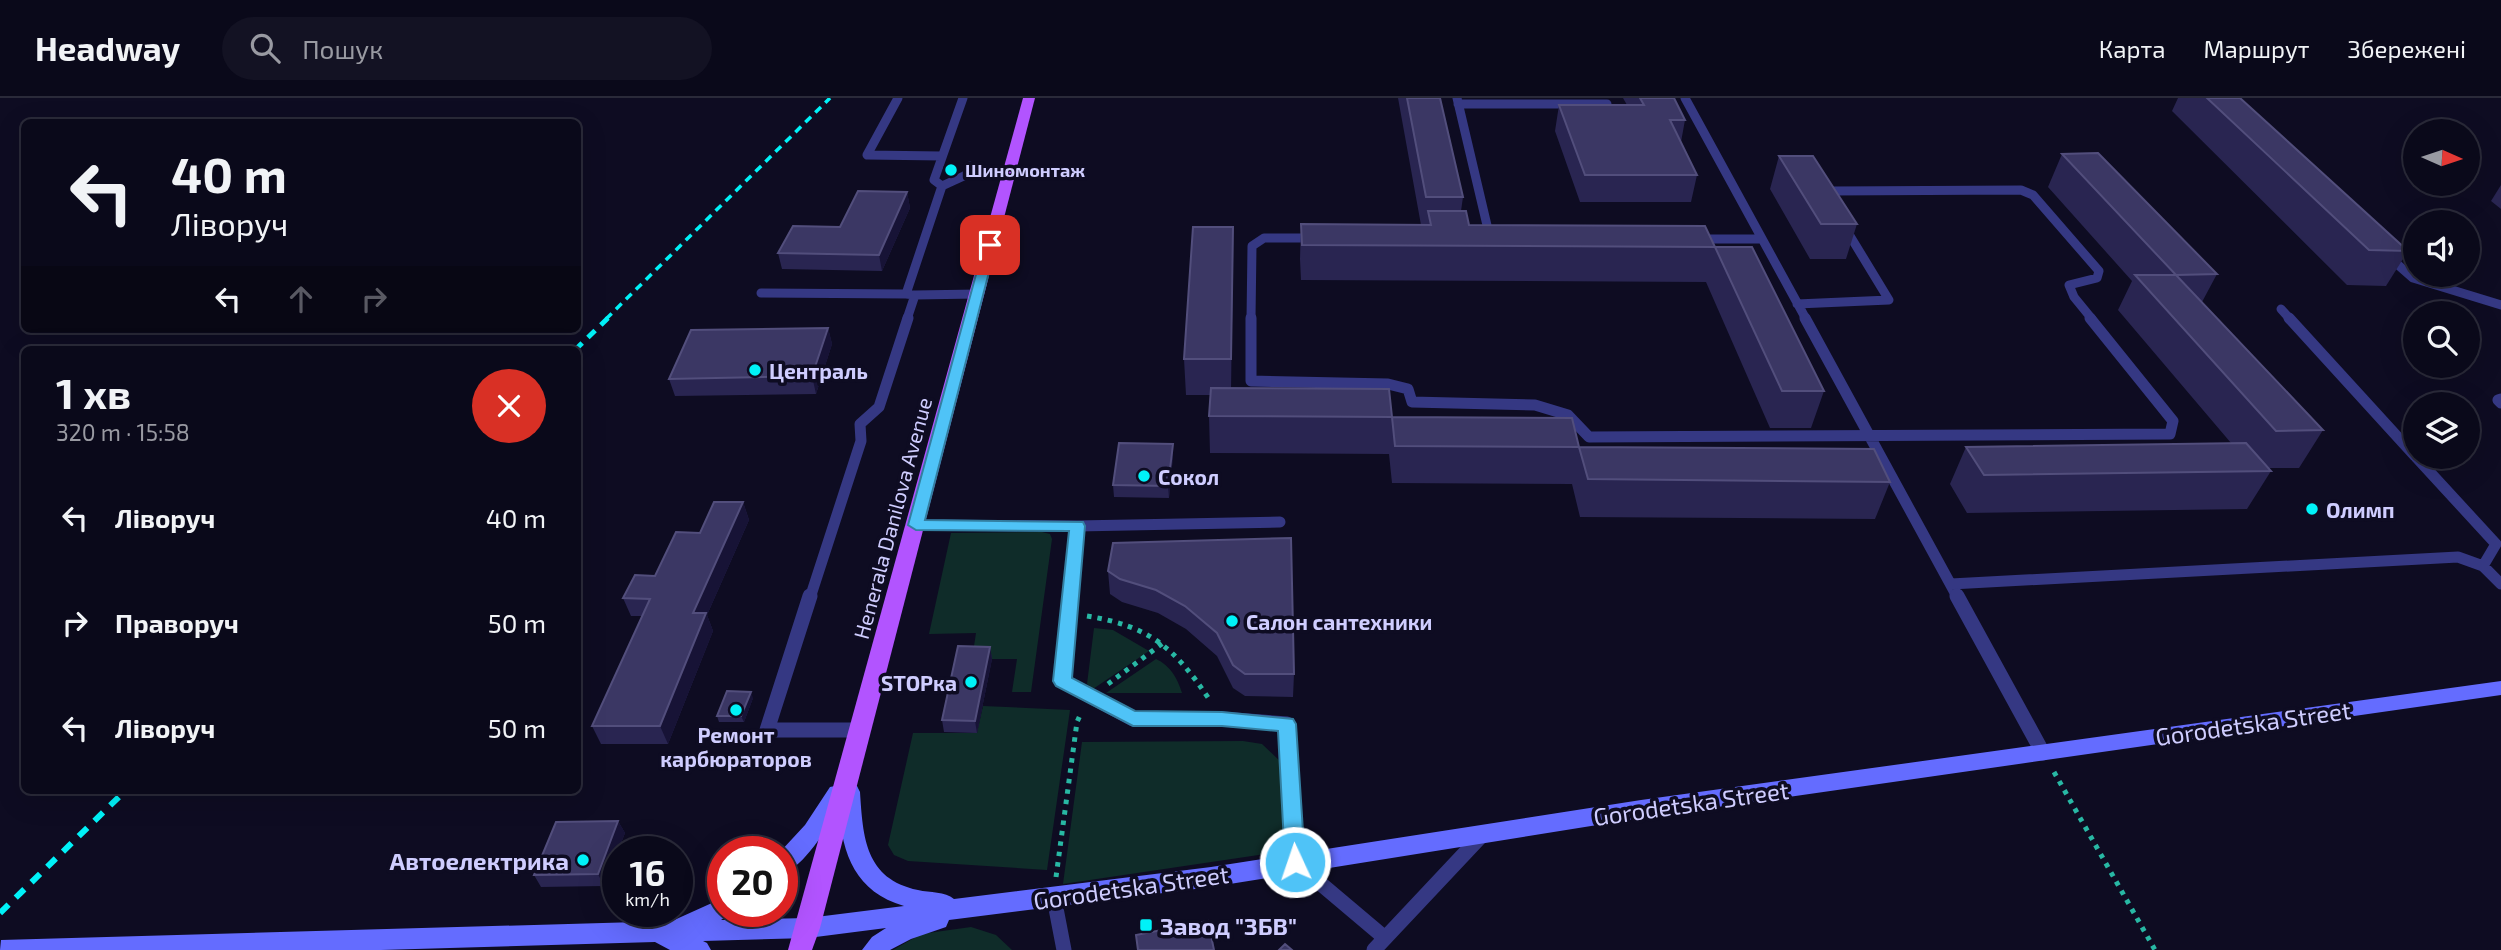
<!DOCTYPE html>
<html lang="uk">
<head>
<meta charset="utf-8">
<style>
	:root { --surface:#0a091a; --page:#131223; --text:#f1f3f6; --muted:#999aa2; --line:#2a2a39 }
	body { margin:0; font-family:"Exo 2",sans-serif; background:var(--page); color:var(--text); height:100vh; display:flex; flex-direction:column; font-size:26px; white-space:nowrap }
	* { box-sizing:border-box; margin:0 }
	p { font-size:23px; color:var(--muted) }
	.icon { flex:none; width:38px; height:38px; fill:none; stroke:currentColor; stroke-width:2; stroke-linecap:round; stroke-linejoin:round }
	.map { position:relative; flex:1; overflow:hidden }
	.sheet { position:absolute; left:21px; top:248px; width:560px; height:448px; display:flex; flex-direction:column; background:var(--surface); border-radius:10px; box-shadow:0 7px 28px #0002,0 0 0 2px var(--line) }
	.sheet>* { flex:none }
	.guide { position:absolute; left:21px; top:21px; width:560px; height:214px; border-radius:10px; box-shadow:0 7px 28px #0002,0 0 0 2px var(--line); background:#0a091a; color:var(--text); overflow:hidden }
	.needle { width:46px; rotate:93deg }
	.fabs { position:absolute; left:2403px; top:21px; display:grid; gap:14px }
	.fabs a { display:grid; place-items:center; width:77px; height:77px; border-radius:50%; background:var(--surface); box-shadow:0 7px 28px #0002,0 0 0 2px var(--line); font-size:35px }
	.speed { position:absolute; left:602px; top:738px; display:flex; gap:14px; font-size:35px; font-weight:700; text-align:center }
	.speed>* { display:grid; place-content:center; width:91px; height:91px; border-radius:50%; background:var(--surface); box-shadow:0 7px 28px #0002,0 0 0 2px var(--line); line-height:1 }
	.speed small { font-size:18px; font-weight:400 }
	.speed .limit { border:10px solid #d22; background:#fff; color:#111 }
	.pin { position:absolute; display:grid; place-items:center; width:60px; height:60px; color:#fff; margin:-30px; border-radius:14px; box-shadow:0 4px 10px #0006 }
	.me { position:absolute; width:77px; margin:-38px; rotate:357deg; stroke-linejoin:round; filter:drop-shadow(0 0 5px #0008) }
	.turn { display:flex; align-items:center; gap:24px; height:147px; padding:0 35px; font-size:32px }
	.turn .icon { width:91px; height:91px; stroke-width:2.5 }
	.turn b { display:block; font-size:49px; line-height:60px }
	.lanes { display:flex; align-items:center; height:66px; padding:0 35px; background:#0003; justify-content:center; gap:35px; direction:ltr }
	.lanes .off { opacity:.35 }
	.round { display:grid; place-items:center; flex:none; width:74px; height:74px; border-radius:37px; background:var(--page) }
	.head { display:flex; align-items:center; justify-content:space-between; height:119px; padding:0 35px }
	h1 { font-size:42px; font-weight:700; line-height:52px }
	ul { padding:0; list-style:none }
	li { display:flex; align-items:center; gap:21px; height:105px; padding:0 35px }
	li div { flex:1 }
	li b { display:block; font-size:26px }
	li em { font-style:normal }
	header { display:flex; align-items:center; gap:42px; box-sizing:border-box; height:98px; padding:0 35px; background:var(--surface); border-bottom:2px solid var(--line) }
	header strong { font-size:33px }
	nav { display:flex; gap:38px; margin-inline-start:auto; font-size:24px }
	.search { width:490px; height:63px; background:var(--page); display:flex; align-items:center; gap:18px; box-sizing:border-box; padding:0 24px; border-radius:38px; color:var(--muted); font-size:26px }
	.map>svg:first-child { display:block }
</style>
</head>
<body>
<header>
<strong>Headway</strong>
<div class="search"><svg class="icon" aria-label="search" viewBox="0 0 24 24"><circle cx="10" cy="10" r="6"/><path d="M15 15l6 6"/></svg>Пошук</div>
<nav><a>Карта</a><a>Маршрут</a><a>Збережені</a></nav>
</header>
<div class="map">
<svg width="2501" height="852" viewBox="0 0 2501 852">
	<rect width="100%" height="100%" fill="#0e0c22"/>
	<!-- green -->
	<path fill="#0f2c29" d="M1042,434l8,2 2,5 -21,153h-19l5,-33h-45l4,-26 -47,1 22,-101z
		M1094,530l19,2 36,21 -56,38 -6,-5z
		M1156,561c15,7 21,19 26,34h-76z
		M983,608l87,4 -23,160 -139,-9 -14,-6 -6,-10 25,-112h64z
		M1243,643l19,3 20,19 4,88 -223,33 19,-142z
		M971,829l25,8 16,15h-119l28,-16z"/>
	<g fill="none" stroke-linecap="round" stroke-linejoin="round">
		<!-- path -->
		<path stroke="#28b8a4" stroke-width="5" stroke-dasharray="4.5 6" stroke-linecap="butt" d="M1087,518c62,10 87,31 122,83
			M1108,586l55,-41
			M2054,674l101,178
			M1056,779l21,-155 4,-9"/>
		<!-- lane-far2 -->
		<path stroke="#353883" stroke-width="9" d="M898,0l-31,57 75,1
			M1457,0l33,140
			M1685,0l121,221
			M1458,6h149
			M942,88l-8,-6 29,-82
			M1827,101l5,-8 189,-1 12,5 66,76 -2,7 -28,7 5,12 18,22
			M1695,141h67
			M2388,158l25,22 88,27
			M761,195l145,1
			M915,197l-9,-1 36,-108 24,-11 4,-9
			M1797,206l92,-4 -45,-74
			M2281,211l9,10
			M907,221l8,-24 62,-1
			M1251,221l1,-73 12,-8h52"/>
		<!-- lane-far1 -->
		<path stroke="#353883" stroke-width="11" d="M1251,220v63l137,3 20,5 4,13 123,3 33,10 21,22 581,-3 3,-13 -83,-103
			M1805,220l153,280
			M2289,220l126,138
			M2501,301l-3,1 3,3
			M2416,359l80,87 -13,22
			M916,427l161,1
			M1951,486l507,-27 25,9 18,18
			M810,500l51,-157 -1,-17 19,-17 29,-89
			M1070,500l7,-72 203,-4"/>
		<!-- lane -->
		<path stroke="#353883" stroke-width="15" d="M810,498l-43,134h94
			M1070,498l-8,85 71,38h89l65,5 8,138 90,76
			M1957,498l86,157
			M1054,800l10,52
			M1374,852l109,-116"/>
		<!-- secondary -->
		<path fill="#646cff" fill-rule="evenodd" d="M2501,583v14l-860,123 -430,69 -262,33 -3,7 -35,12 -21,11h-28l10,-13 14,-9 -78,10 -105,3 4,2 4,7h-41l-15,-8 -274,8h-381l1,-10 671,-19 51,-23v14h10l-12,8 87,-2 96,-12c-48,-14 -62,-51 -65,-97 -12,19 -35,58 -57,65v-22h-2l25,-27 25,-38 19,-4 8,3 3,6c3,45 5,87 58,98 12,3 27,1 36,9l257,-32 430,-67z"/>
		<!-- primary -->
		<path fill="#b254ff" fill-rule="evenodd" d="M1023,0h12l-215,830 -8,22h-24z"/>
		<!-- rail-far2 -->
		<path stroke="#00f2f8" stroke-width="3.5" stroke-dasharray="8 6" stroke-linecap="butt" d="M606,221l224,-221"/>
		<!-- rail-far1 -->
		<path stroke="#00f2f8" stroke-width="5" stroke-dasharray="10 8" stroke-linecap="butt" d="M575,252l33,-32"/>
		<!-- rail -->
		<path stroke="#00f2f8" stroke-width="6" stroke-dasharray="12 10" stroke-linecap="butt" d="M0,815l125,-122"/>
	</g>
	<!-- wall -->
	<path fill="#292551" d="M1398,0h42l23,99 -2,14 8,14 246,22 109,144 -13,37h-41l-64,-146 -405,-2 -1,-21 1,-35 120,1z
		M1623,0h51l11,22 -4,22 16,33 -6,27h-111l-25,-71 4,-26h68z
		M2178,0h62l168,153 -22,35 -39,-1 -175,-174z
		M2062,56l155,120 -15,28 121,128 -24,38h-31l3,3 -24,38 -280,4 -17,-29 16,-37 265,-4 -113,-133 14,-29 -84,-94z
		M1779,58l78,68 -11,35h-36l-40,-70z
		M2501,87v24l-10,-8z
		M907,94l3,16 -28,63 -100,-2 -4,-16 62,-26z
		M1233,164l-2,126 161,29 187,30 311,35 -15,37 -295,-2 -8,-33 -180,-1 -3,-29 -179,-1 -1,-37 1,-21h-24l-2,-36z
		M828,230l4,16 -16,50 -141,2 -6,-17z
		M1173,358l-4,42 -55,-1 -1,-12z
		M743,404l6,18 -42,95 6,16 -45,113h-67l-9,-18 50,-110h-11l-8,-18 32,-22z
		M1113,445l181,131 -1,23 -48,-1 -12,-8 -16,-32 -31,-27 -28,-16 -36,-11 -12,-8 -2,-23z
		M990,549l2,12 -15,74 -33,-1 -2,-12z
		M753,600l-9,24h-25l-2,-6z
		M618,723l7,12 -21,53 -63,1 -7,-12z"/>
	<!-- shaded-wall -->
	<path fill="#171336" d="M907,94l3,16 -28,63 -3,-16z
		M1233,129v35l-2,133v-36z
		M828,230l4,16 -16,50 -4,-18z
		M1173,346v12l-4,42 -1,-12z
		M743,404l6,18 -42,95 6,16 -45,113 -8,-18 33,-113z
		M990,549l2,12 -15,74 -2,-12z
		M751,594l2,6 -9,24 -3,-6z
		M618,723l7,12 -21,53 -6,-12z"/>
	<!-- building -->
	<path fill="#3b3764" stroke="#524e7c" stroke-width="2" d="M1407,0h33l23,99h-37z
		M1640,0h34l11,22h-15l27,55h-112l-26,-70h85z
		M2207,0h33l168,153 -39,-1z
		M2098,55l119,121 -41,1 -114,-121z
		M1779,58h34l44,68h-36z
		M858,93l49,1 -28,63 -101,-2 15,-27 47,1z
		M1428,113h38l3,14 236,1 10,21 -413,-2 -1,-21 130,1z
		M1193,129h40l-2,132h-47z
		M1715,149h37l72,144h-42z
		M2135,177h41l147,155 -47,1z
		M828,230l-16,48 -143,3 22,-49z
		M1211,290l178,1 3,28 -183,-1z
		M1392,319l180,1 7,29 -184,-1z
		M1119,345l54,1 -5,42 -55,-1z
		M2246,345l25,28 -287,4 -18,-28z
		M1579,349l295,2 16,33 -302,-3z
		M714,404h29l-50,111h13l-46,113h-68l58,-127 -27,-1 12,-23 20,1 21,-44 24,1z
		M1291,440l3,136h-49l-12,-9 -16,-32 -32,-27 -29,-16 -36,-11 -12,-8 5,-28z
		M958,548l32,1 -15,74 -33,-1z
		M727,593l24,1 -10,24h-24z
		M618,723l-20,53 -64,1 22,-53z
		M1208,823l6,29h-76l-2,-15z
		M1285,846l7,6h-13z"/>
	<!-- route -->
	<path fill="#4fc3f7" stroke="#337fa1" stroke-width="2" d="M990,143l6,4 -71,275 158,2 2,4 -13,152 63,33 87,1 71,7 3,5 9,138 -3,6 -7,2 -7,-2 -3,-6 -7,-131 -56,-5h-89l-77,-40 -3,-5 16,-150 -153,-1 -8,-5 76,-280z"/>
	<!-- markers -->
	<g fill="#00f2f8" stroke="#0e0c22" stroke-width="2.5">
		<circle cx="951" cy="72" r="7"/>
		<circle cx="755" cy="272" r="7"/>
		<circle cx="1144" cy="378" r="7"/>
		<circle cx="2312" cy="411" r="7"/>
		<circle cx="1232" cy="523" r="7"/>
		<circle cx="971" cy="584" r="7"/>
		<circle cx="736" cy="612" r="7"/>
		<circle cx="583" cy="762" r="7"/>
		<rect x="1139" y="820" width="14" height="14" rx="3.5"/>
	</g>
	<g text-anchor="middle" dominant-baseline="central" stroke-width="7" stroke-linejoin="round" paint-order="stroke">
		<!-- far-poi labels -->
		<g font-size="18" font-weight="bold" fill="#cfcdff" stroke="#0e0c22" text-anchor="start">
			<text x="965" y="72">Шиномонтаж</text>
		</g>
		<!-- poi labels -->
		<g font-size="21" font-weight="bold" fill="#cfcdff" stroke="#0e0c22" text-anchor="start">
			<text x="769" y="272">Централь</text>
			<text x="1158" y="378">Сокол</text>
			<text x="2326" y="411">Олимп</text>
			<text x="1246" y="523">Салон сантехники</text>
			<text x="957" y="584" text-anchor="end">STOPка</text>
			<text x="736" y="636" text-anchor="middle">Ремонт<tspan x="736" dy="24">карбюраторов</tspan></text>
		</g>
		<!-- street labels -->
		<g font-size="21" fill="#cfcdff" stroke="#0e0c22">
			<text transform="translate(892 420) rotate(-75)">Henerala Danilova Avenue</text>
		</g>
		<!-- near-street labels -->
		<g font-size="24" fill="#cfcdff" stroke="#0e0c22">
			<text transform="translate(2253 625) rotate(-8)">Gorodetska Street</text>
			<text transform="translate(1691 705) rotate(-8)">Gorodetska Street</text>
			<text transform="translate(1131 789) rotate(-8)">Gorodetska Street</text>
		</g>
		<!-- near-poi labels -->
		<g font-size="24" font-weight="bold" fill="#cfcdff" stroke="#0e0c22" text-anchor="end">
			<text x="569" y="762">Автоелектрика</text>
			<text x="1160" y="827" text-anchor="start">Завод "ЗБВ"</text>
		</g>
	</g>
</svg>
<div class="fabs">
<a><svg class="needle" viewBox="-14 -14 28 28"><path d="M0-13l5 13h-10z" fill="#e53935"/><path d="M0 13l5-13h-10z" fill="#999aa2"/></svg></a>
<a><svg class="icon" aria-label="sound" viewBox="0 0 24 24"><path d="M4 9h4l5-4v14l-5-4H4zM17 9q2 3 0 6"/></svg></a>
<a><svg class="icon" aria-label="search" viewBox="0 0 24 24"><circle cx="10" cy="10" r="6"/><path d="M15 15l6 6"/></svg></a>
<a><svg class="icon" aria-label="layers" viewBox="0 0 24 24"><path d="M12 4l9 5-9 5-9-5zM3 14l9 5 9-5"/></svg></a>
</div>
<div class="speed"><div>16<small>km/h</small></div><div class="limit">20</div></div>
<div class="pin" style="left:990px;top:147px;background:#d93025"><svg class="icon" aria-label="arrive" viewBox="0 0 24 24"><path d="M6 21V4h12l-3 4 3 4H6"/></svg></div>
<svg class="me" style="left:1295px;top:764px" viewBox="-20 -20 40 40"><circle r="17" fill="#4fc3f7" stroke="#fff" stroke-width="3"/><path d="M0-11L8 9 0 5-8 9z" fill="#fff"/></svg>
<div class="guide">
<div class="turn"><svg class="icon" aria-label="left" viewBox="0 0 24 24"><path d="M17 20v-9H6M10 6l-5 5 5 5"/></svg><div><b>40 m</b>Ліворуч</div></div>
<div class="lanes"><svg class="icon" aria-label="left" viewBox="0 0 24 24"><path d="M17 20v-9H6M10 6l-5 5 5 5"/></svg><svg class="icon off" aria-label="ahead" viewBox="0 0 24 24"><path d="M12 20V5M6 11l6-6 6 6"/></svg><svg class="icon off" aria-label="right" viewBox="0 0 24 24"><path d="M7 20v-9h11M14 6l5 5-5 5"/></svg></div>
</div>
<section class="sheet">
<div class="head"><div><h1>1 хв</h1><p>320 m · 15:58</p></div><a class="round" style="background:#d93025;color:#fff"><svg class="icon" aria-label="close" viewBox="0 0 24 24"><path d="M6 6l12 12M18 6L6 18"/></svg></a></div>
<ul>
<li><svg class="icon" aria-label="left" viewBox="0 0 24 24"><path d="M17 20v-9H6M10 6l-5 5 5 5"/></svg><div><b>Ліворуч</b></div><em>40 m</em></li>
<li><svg class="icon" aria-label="right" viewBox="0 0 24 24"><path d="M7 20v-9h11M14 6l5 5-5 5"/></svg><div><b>Праворуч</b></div><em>50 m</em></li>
<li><svg class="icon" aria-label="left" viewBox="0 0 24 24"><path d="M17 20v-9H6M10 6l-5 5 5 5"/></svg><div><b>Ліворуч</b></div><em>50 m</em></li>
</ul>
</section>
</div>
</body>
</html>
